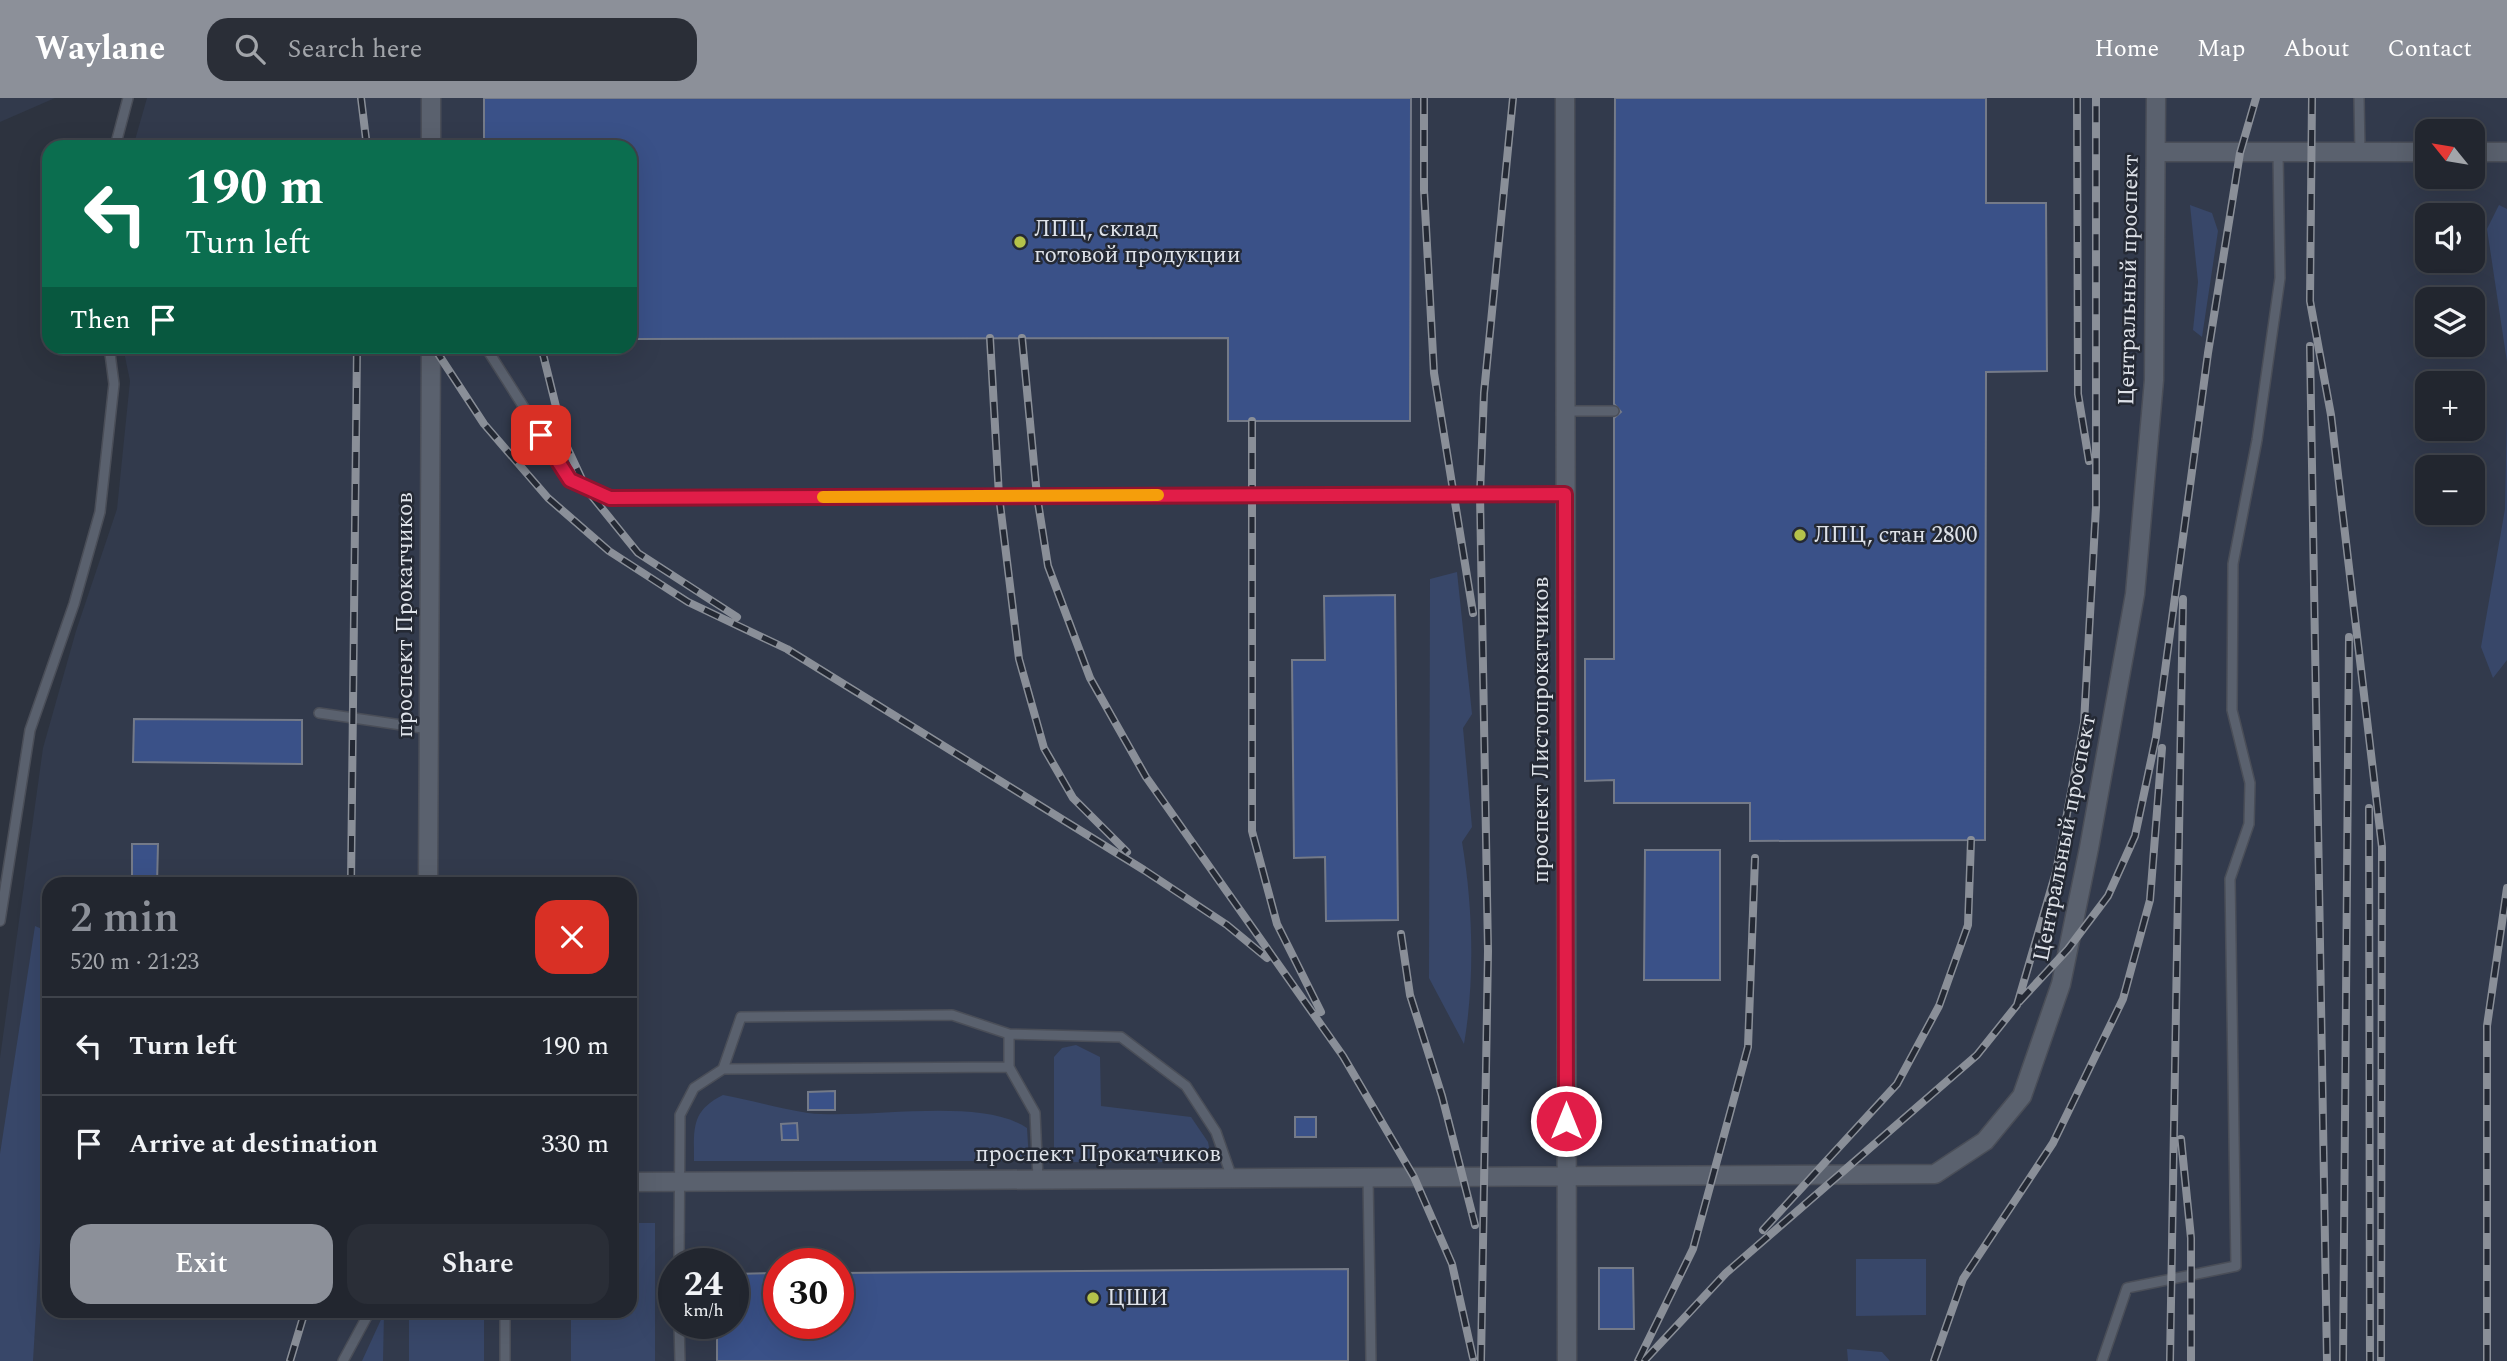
<!DOCTYPE html>
<html lang="en">
<head>
<meta charset="utf-8">
<style>
	:root { --surface:#22262f; --page:#2a2e37; --text:#f1f3f6; --muted:#a2a5aa; --line:#3f434b; --accent:#8c9099 }
	body { margin:0; font-family:Spectral,serif; background:var(--page); color:var(--text); height:100vh; display:flex; flex-direction:column; font-size:26px; white-space:nowrap }
	* { box-sizing:border-box; margin:0 }
	p { font-size:23px; color:var(--muted) }
	.icon { flex:none; width:38px; height:38px; fill:none; stroke:currentColor; stroke-width:2; stroke-linecap:round; stroke-linejoin:round }
	.map { position:relative; flex:1; overflow:hidden }
	.drawer { position:absolute; left:42px; top:779px; width:595px; height:441px; display:flex; flex-direction:column; background:var(--surface); border-radius:21px; box-shadow:0 7px 28px #0002,0 0 0 2px var(--line) }
	.drawer>* { flex:none }
	.guide { position:absolute; left:42px; top:42px; width:595px; height:214px; border-radius:21px; box-shadow:0 7px 28px #0002,0 0 0 2px var(--line); background:#0b6e4f; color:#fff; overflow:hidden }
	.needle { width:46px; rotate:300deg }
	.tools { position:absolute; left:2415px; top:21px; display:grid; gap:14px }
	.tools a { display:grid; place-items:center; width:70px; height:70px; border-radius:14px; background:var(--surface); box-shadow:0 7px 28px #0002,0 0 0 2px var(--line); font-size:35px }
	.speed { position:absolute; left:658px; top:1150px; display:flex; gap:14px; font-size:35px; font-weight:700; text-align:center }
	.speed>* { display:grid; place-content:center; width:91px; height:91px; border-radius:50%; background:var(--surface); box-shadow:0 7px 28px #0002,0 0 0 2px var(--line); line-height:1 }
	.speed small { font-size:18px; font-weight:400 }
	.speed .limit { border:10px solid #d22; background:#fff; color:#111 }
	.pin { position:absolute; display:grid; place-items:center; width:60px; height:60px; color:#fff; margin:-30px; border-radius:14px; box-shadow:0 4px 10px #0006 }
	.me { position:absolute; width:77px; margin:-38px; rotate:0deg; stroke-linejoin:round; filter:drop-shadow(0 0 5px #0008) }
	.turn { display:flex; align-items:center; gap:24px; height:147px; padding:0 28px; font-size:32px }
	.turn .icon { width:91px; height:91px; stroke-width:2.5 }
	.turn b { display:block; font-size:49px; line-height:60px }
	.then { display:flex; align-items:center; height:66px; padding:0 28px; background:#0003; gap:14px; font-size:26px }
	.round { display:grid; place-items:center; flex:none; width:74px; height:74px; border-radius:21px; background:var(--page) }
	.headline { display:flex; align-items:center; justify-content:space-between; height:119px; padding:0 28px }
	h1 { font-size:42px; font-weight:600; line-height:52px; color:var(--accent) }
	.primary-button { display:flex; gap:14px; margin-top:auto; padding:14px 28px }
	.primary-button a { flex:1; height:80px; border-radius:21px; background:var(--accent); color:#fff; font-size:28px; font-weight:600; line-height:80px; text-align:center }
	.primary-button a+a { background:var(--page); color:var(--text) }
	ul { padding:0; list-style:none }
	li { display:flex; align-items:center; gap:21px; height:98px; padding:0 28px; border-top:2px solid var(--line) }
	li div { flex:1 }
	li b { display:block; font-size:26px }
	li em { font-style:normal }
	header { display:flex; align-items:center; gap:42px; box-sizing:border-box; height:98px; padding:0 35px; background:var(--accent); color:#fff }
	header strong { font-size:33px }
	nav { display:flex; gap:38px; margin-inline-start:auto; font-size:24px }
	.search { width:490px; height:63px; background:var(--page); display:flex; align-items:center; gap:18px; box-sizing:border-box; padding:0 24px; border-radius:21px; color:var(--muted); font-size:26px }
	.map>svg:first-child { display:block }
</style>
</head>
<body>
<header>
<strong>Waylane</strong>
<div class="search"><svg class="icon" aria-label="search" viewBox="0 0 24 24"><circle cx="10" cy="10" r="6"/><path d="M15 15l6 6"/></svg>Search here</div>
<nav><a>Home</a><a>Map</a><a>About</a><a>Contact</a></nav>
</header>
<div class="map">
<svg width="2507" height="1263" viewBox="0 0 2507 1263">
	<rect width="100%" height="100%" fill="#2d333f"/>
	<!-- built -->
	<path fill="#323a4c" fill-rule="evenodd" d="M0,0h55l-55,24z
		M147,0h2360v1263h-2507v-303l43,-310 33,-117 41,-122 13,-128 -7,-34 507,-1v-199h-497zM2427,33h46v46h-46zM2427,117h46v46h-46zM2427,201h46v46h-46zM2427,285h46v46h-46zM2427,369h46v46h-46zM49,786h581v427h-581zM674,1166h59v59h-59zM779,1166h59v59h-59z"/>
	<!-- green -->
	<path fill="#384769" d="M2190,107l22,8 6,18 -16,106 -9,-7 5,-48z
		M2499,107l8,4v153l-20,-133z
		M2507,311v251l-14,18 -12,-31 24,-138z
		M1457,474l15,142 -9,14 9,99 -10,15c11,64 13,138 2,202l-35,-66 1,-399z
		M35,828l14,6v251l-9,60 -7,118h-33v-207z
		M1076,947l24,12 1,49 90,11 17,25 4,20h-158v-105l8,-9z
		M723,997c28,5 57,14 85,18 58,7 171,-17 219,15l2,33h-335c0,-33 -3,-50 29,-66z
		M630,1125h25v138h-84v-50h59z
		M1856,1161h70v56l-70,1z
		M409,1213h75v50h-75z
		M384,1215l-1,48h-21z
		M1847,1251l35,3 8,9h-42z"/>
	<!-- building -->
	<path fill="#3a5188" stroke="#747a88" stroke-width="2" d="M484,0h927l-1,323h-182v-83l-598,1v-192h-146z
		M1615,0h371v105h60l1,168 -61,1 -1,468 -235,1v-38h-136v-23l-29,1v-122h29v-241l7,-6 -7,-8z
		M1395,497l3,325 -72,1 -1,-64 -31,1 -2,-198h33l-1,-64z
		M134,621l168,1v44l-169,-2z
		M132,746h26l-1,40h-25z
		M1645,752h75v130h-76z
		M835,993v19h-27v-18z
		M1295,1019h21v20h-21z
		M797,1025l1,17h-16l-1,-16z
		M1599,1170h34l1,61h-35z
		M1348,1171v92h-631v-38h16v-49l46,-1v50h59v-50z"/>
	<g fill="none" stroke-linecap="round" stroke-linejoin="round">
		<defs>
			<path id="service" d="M2359,0l1,54
				M115,49l13,-49
				M485,248l85,134 40,18 955,-4
				M1565,313h49
				M319,615l110,16
				M0,823l30,-191 44,-126 26,-92 14,-128 -5,-38
				M723,971l18,-52 211,-2 57,19
				M1368,1079l3,184
				M1038,1081l-3,-66 -26,-46v-33l112,3 65,49 30,46 16,46
				M679,1166l1,-149 14,-27 29,-19 286,-2
				M679,1225l1,38
				M343,1263l27,-50
				M505,1263v-50
				M2102,1263l25,-73 109,-22 -6,-387 19,-55 1,-41 -18,-73 1,-146 24,-124 23,-162 -2,-126"/>
			<path id="minor" d="M431,0v49
				M1565,0l2,1263
				M2156,54h271
				M2473,54h34
				M428,786l3,-538
				M630,1084l1305,-8 50,-33 37,-45 39,-112 28,-136 46,-254 19,-214 2,-282"/>
		</defs>
		<!-- service casing -->
		<use href="#service" stroke="#4a4e58" stroke-width="12"/>
		<!-- minor casing -->
		<use href="#minor" stroke="#4a4e58" stroke-width="21"/>
		<!-- service -->
		<use href="#service" stroke="#5a616e" stroke-width="9"/>
		<!-- minor -->
		<use href="#minor" stroke="#5a616e" stroke-width="18"/>
		<defs>
			<path id="rail" d="M361,0l6,49
				M1424,0v92l10,183 39,240
				M2077,0l1,296 11,67
				M2312,0l-2,203 21,114 51,432 -1,514
				M990,240l9,158 20,163 25,89 29,50 54,54
				M1022,240l15,158 11,70 42,112 56,99 197,279 71,121 38,87 21,94
				M433,248l51,78 64,74 61,53 79,51 99,47 357,221 83,55 40,33
				M541,248l24,97 22,47 51,63 99,64
				M2310,248l17,1015
				M1252,323v410l25,93 44,88
				M2369,710l1,553
				M351,786l6,-538
				M1401,836l9,61 32,101 33,129
				M2019,904l49,-53 40,-53 27,-60 21,-99 52,-384 32,-200 16,-55
				M2181,1041l10,99v123
				M1763,1132l134,-146 42,-78 29,-81 3,-85
				M290,1263l15,-50
				M1481,1263l7,-410 -8,-457 4,-101 29,-295
				M1638,1263l55,-112 55,-202 7,-189
				M1644,1263l82,-88 251,-218 40,-50 39,-133 28,-149 12,-216v-409
				M1934,1263l29,-82 90,-136 70,-144 27,-99 12,-152
				M2170,1263l13,-762
				M2343,1263l6,-724
				M2487,1263v-335l20,-138"/>
		</defs>
		<!-- rail casing -->
		<use href="#rail" stroke="#8a8f98" stroke-width="8"/>
		<!-- rail -->
		<use href="#rail" stroke="#242934" stroke-width="5" stroke-dasharray="16" stroke-linecap="butt"/>
	</g>
	<g fill="none" stroke-linecap="round" stroke-linejoin="round">
		<defs>
			<path id="route" d="M541,337l29,45 40,18 955,-4 1,627"/>
		</defs>
		<!-- route casing -->
		<use href="#route" stroke="#92132f" stroke-width="18"/>
		<!-- route -->
		<use href="#route" stroke="#e11d48" stroke-width="12"/>
		<!-- slow -->
		<path stroke="#f59e0b" stroke-width="12" d="M823,399l335,-2"/>
	</g>
	<!-- markers -->
	<g fill="#b4c24a" stroke="#242934" stroke-width="2.5">
		<circle cx="1020" cy="144" r="7"/>
		<circle cx="1800" cy="437" r="7"/>
		<circle cx="1093" cy="1200" r="7"/>
	</g>
	<g text-anchor="middle" dominant-baseline="central" stroke-width="5" stroke-linejoin="round" paint-order="stroke">
		<!-- poi labels -->
		<g font-size="23" fill="#dee2e9" stroke="#242934" text-anchor="start">
			<text x="1034" y="131">ЛПЦ, склад<tspan x="1034" dy="26">готовой продукции</tspan></text>
			<text x="1814" y="437">ЛПЦ, стан 2800</text>
			<text x="1107" y="1200">ЦШИ</text>
		</g>
		<!-- street labels -->
		<g font-size="23" fill="#dee2e9" stroke="#242934">
			<text transform="translate(2129 182) rotate(-89)">Центральный проспект</text>
			<text transform="translate(405 517) rotate(-90)">проспект Прокатчиков</text>
			<text transform="translate(1541 632) rotate(-90)">проспект Листопрокатчиков</text>
			<text transform="translate(2065 740) rotate(-79)">Центральный проспект</text>
			<text x="1098" y="1056">проспект Прокатчиков</text>
		</g>
	</g>
</svg>
<div class="tools">
<a><svg class="needle" viewBox="-14 -14 28 28"><path d="M0-13l5 13h-10z" fill="#e53935"/><path d="M0 13l5-13h-10z" fill="#a2a5aa"/></svg></a>
<a><svg class="icon" aria-label="sound" viewBox="0 0 24 24"><path d="M4 9h4l5-4v14l-5-4H4zM17 9q2 3 0 6"/></svg></a>
<a><svg class="icon" aria-label="layers" viewBox="0 0 24 24"><path d="M12 4l9 5-9 5-9-5zM3 14l9 5 9-5"/></svg></a>
<a>+</a>
<a>−</a>
</div>
<div class="speed"><div>24<small>km/h</small></div><div class="limit">30</div></div>
<div class="pin" style="left:541px;top:337px;background:#d93025"><svg class="icon" aria-label="arrive" viewBox="0 0 24 24"><path d="M6 21V4h12l-3 4 3 4H6"/></svg></div>
<svg class="me" style="left:1566px;top:1023px" viewBox="-20 -20 40 40"><circle r="17" fill="#e11d48" stroke="#fff" stroke-width="3"/><path d="M0-11L8 9 0 5-8 9z" fill="#fff"/></svg>
<div class="guide">
<div class="turn"><svg class="icon" aria-label="left" viewBox="0 0 24 24"><path d="M17 20v-9H6M10 6l-5 5 5 5"/></svg><div><b>190 m</b>Turn left</div></div>
<div class="then">Then<svg class="icon" aria-label="arrive" viewBox="0 0 24 24"><path d="M6 21V4h12l-3 4 3 4H6"/></svg></div>
</div>
<section class="drawer">
<div class="headline"><div><h1>2 min</h1><p>520 m · 21:23</p></div><a class="round" style="background:#d93025;color:#fff"><svg class="icon" aria-label="close" viewBox="0 0 24 24"><path d="M6 6l12 12M18 6L6 18"/></svg></a></div>
<ul>
<li><svg class="icon" aria-label="left" viewBox="0 0 24 24"><path d="M17 20v-9H6M10 6l-5 5 5 5"/></svg><div><b>Turn left</b></div><em>190 m</em></li>
<li><svg class="icon" aria-label="arrive" viewBox="0 0 24 24"><path d="M6 21V4h12l-3 4 3 4H6"/></svg><div><b>Arrive at destination</b></div><em>330 m</em></li>
</ul>
<div class="primary-button"><a>Exit</a><a>Share</a></div>
</section>
</div>
</body>
</html>
